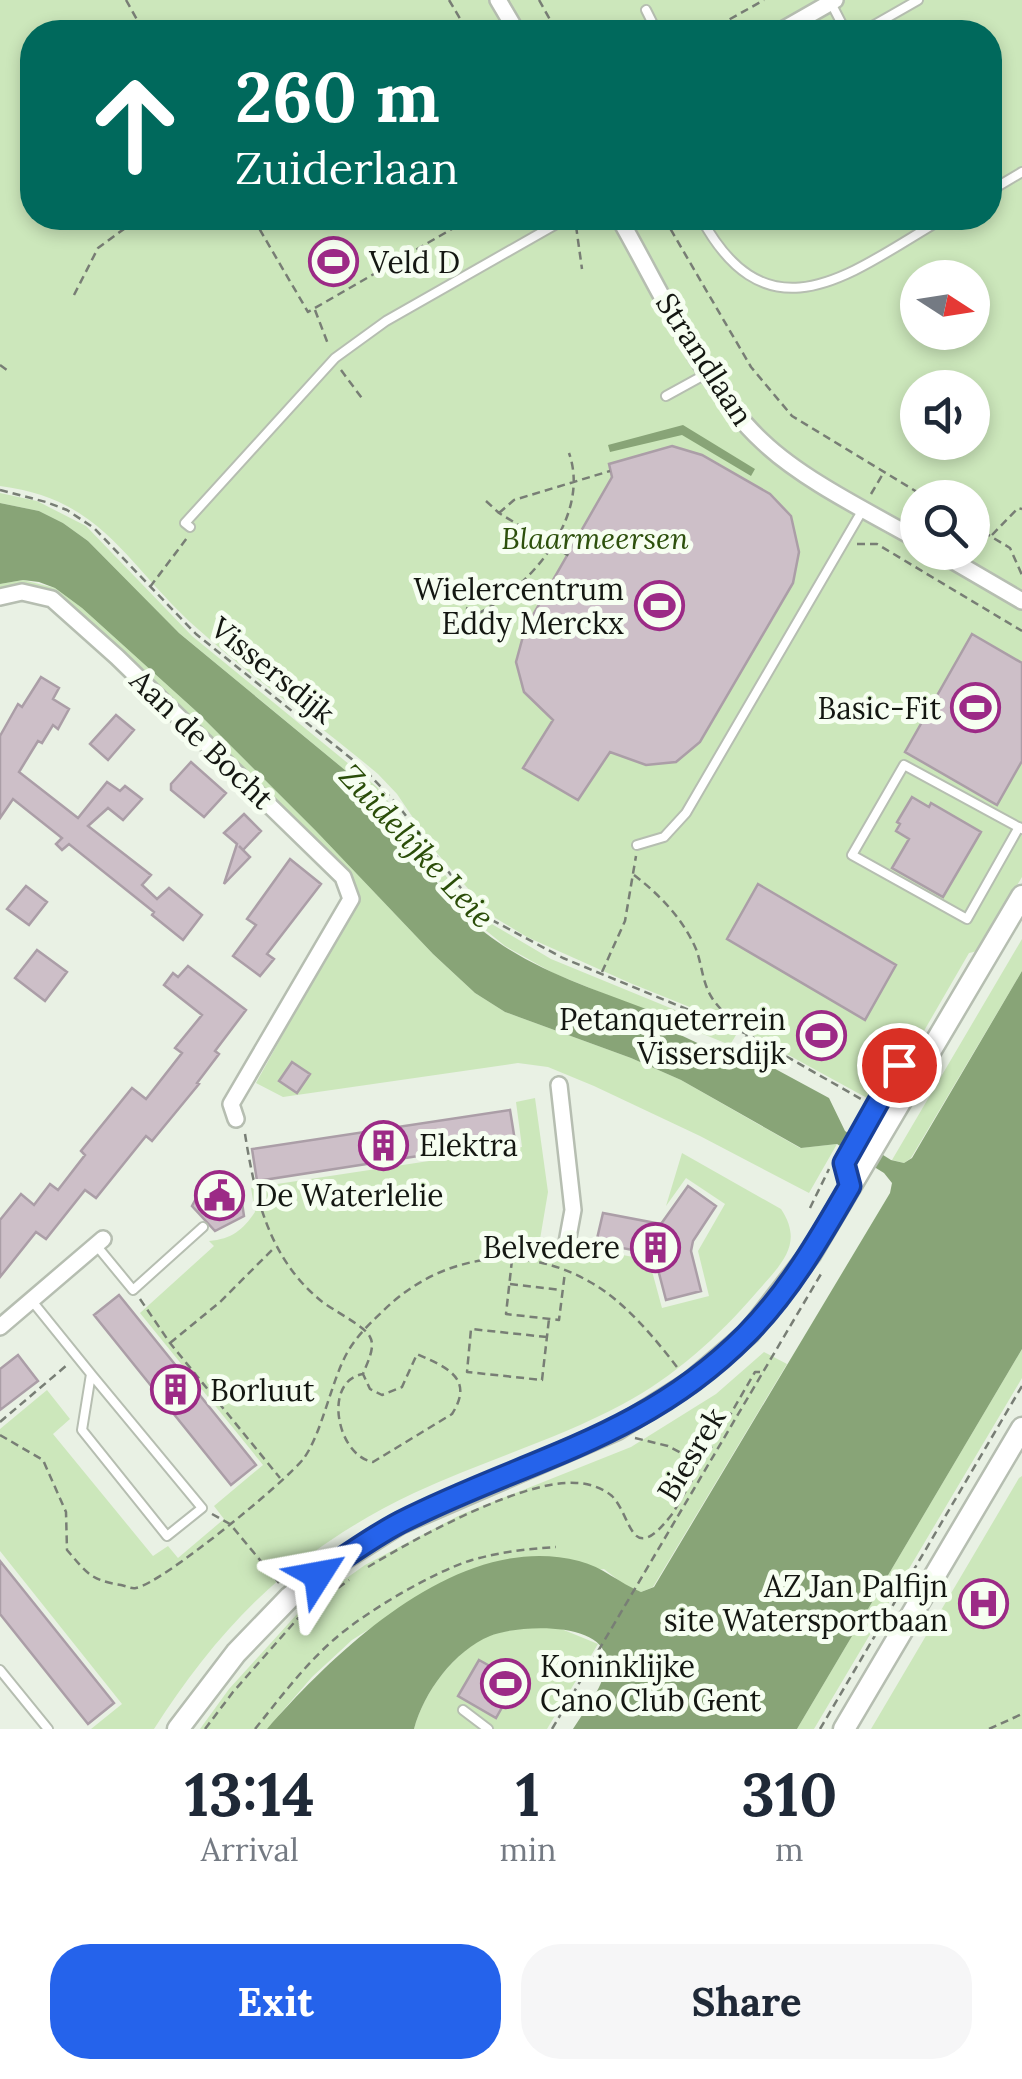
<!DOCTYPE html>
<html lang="en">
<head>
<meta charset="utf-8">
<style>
	:root { --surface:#fff; --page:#f6f6f7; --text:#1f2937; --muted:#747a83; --accent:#2563eb }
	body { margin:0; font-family:Lora,serif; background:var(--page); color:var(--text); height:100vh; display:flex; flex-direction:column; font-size:38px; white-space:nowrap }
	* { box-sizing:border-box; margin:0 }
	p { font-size:32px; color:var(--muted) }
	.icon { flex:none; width:55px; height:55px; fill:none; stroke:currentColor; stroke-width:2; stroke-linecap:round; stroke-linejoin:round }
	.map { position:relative; height:1729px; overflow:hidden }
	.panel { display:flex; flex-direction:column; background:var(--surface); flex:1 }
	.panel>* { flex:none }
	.top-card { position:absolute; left:20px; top:20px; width:982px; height:210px; border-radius:40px; box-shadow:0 5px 15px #0003; background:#00695c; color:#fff; overflow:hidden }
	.needle { width:65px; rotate:102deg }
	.controls { position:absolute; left:900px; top:260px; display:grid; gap:20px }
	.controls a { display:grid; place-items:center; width:90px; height:90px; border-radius:50%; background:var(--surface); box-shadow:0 5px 15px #0003; font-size:50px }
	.pin { position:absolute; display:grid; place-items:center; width:85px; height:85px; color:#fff; margin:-42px; border:5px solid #fff; border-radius:50%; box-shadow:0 2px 10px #0007 }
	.me { position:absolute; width:110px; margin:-55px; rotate:56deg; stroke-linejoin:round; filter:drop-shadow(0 0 8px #0008) }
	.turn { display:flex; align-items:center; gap:35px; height:210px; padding:0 50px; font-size:45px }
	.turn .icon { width:130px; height:130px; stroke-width:2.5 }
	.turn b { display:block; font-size:70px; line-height:85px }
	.eta { display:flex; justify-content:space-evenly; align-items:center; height:170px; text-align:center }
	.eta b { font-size:60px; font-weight:700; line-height:70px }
	.primary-button { display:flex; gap:20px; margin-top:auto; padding:20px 50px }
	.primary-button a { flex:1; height:115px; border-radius:40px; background:var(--accent); color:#fff; font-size:40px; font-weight:700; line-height:115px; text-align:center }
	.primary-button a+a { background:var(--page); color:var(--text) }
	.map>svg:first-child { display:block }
</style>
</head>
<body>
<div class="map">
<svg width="1022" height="1729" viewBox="0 0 1022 1729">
	<rect width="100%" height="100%" fill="#e9f1e4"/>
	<!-- green -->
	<path fill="#cce7bb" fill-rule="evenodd" d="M0,0h1022v877l-44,74 -9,2 -52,90 -32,1 -12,22 3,19 -9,13 -135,-74 -102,-41 -103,-46 -35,-21 -56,-64 -39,-58 -19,-20c-58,-49 -122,-93 -179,-144 -72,-63 -94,-131 -199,-144zM32,32h958v186h-958zM918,278h54v54h-54zM918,388h54v54h-54zM918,498h54v54h-54z
		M0,493l37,8 49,25 106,110 185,151 86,111 22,22 66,39 185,76 -6,10 -177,-72 -48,-27 -43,-35 -80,-104 -25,-27 -179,-148 -90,-91 -25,-18 -24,-12 -39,-8z
		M23,580l32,8 27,20 114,103 120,120 117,123 42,39 30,19 126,46 50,22 119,68 37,-4 -28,49 -109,-57 -106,-50 -46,-19 -30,-4 -235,34 -27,-14 104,-188 -7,-16 -6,-1 -279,-270 -68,-17v-7z
		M1022,939v32l-111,187 -7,5 -12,-3z
		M535,1098l13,94 -10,59 49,11 4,-13 58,11 13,48 47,-12 -11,-45 27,-47 -39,-26 -20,28 16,-53 99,56c24,36 -1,56 -25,84 -37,43 -82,84 -133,111 -67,36 -141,57 -209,89 -36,17 -72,38 -104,62 -64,47 -113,107 -156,174h-63l31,-25 -122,-153v-122l47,-39 23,29 -17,15 100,122 15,-10 10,12 46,-39 -10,-13 49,-41 -123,-152 74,-67 -5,-5c23,-2 34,-11 46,-29l-4,-24 271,-41 -6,-45z
		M1022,1349v29l-208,351h-17z
		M764,1352l23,12 -134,223 -12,5 -14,-5 -23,-18 -173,21 -79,50 -40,37 -45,52h-67l29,-40 70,-77 66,-47 95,-50 171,-68 85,-53z
		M1022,1476v253h-151l148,-251z
		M528,1628h31l39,16 -51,85h-133c10,-37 39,-76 74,-93 12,-5 27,-6 40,-8z"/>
	<!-- water -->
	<path fill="#88a477" d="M683,425l72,44 -4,7 -69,-41 -72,17 -2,-7z
		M0,503l39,8 24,12 25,18 91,92 178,147c40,41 67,92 106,133 51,52 124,73 191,99l-3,9 97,46 5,-10 76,41 16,33 46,29 13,3 8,-5 110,-187v378l-225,380h-224c12,-19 34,-46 33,-69 -2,-40 -91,-35 -116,-24 -36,15 -66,56 -76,93h-147c71,-81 194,-199 312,-168 24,6 40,22 62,31l13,-5 236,-394 2,-10 -8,-10 -47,-29 -36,4 -120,-68 -50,-22 -126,-46 -30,-19 -42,-39 -117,-123 -120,-120 -114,-103 -27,-20 -16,-6 -16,-2 -23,4z"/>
	<!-- building -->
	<path fill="#cdbfc8" stroke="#ab9ea7" stroke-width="2.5" d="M672,446l30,9 68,39 21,22 8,36 -6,31 -93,159 -24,20 -30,3 -36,-13 -32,48 -55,-32 30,-48 -29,-28 -8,-30 9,-33 87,-152 -3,-13z
		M972,634l50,29v98l-25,44 -92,-53z
		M41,677l18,11 -6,11 16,10 -11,20 -5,-4 -11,18 -4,-2 -19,31 59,46 29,-36 13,9 5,-5 17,13 -19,21 -15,-12 -20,18 63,49 -9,10 15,14 12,-11 33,27 -19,25 -31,-25 2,-3 -85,-68 -7,6 -6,-6 6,-6 -49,-39 -13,19v-82l18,-32 4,3z
		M116,715l18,15 -26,30 -18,-16z
		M191,762l35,31 -22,24 -33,-27v-6z
		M912,797l17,10 2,-4 50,29 -38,65 -51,-29 17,-29 -13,-8 4,-7 -3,-2z
		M244,814l17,17 -18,19 -4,-4 11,11 -26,27 13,-40 -13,-11z
		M290,859l31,25 -54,70 7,5 -14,17 -27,-20 23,-31 -9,-6z
		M758,884l138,81 -31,55 -138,-81z
		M26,886l21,16 -18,23 -22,-16z
		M37,950l30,22 -22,29 -30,-23z
		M188,966l58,44 -31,41 4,3 -22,29 2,1 -47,57 -6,-5 -50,62 -11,-8 -39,49 -10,-7 -36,45v-57l21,-26 13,11 16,-21 8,6 27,-35 -4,-4 51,-63 14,11 36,-46 -7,-5 27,-33 -38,-30 9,-12 5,4z
		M292,1062l18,12 -13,19 -18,-12z
		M510,1110l5,31 -258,40 -5,-32z
		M207,1178l32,5 5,33 -29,15 -23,-25z
		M688,1186l28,20 -23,35 -2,10 10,40 -35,9 -12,-46 -58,-11 7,-30 58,11z
		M119,1295l137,170 -25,20 -137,-170z
		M18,1355l20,26 -38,29v-41z
		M0,1561l114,142 -26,21 -88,-110z
		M479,1660l38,21 -21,37 -38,-22z"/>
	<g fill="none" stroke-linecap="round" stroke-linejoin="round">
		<defs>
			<path id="service" d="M831,3l15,29
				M646,10l11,22
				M862,32l56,-32
				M990,191l32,-19
				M701,218c69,127 153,52 243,0
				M666,396l40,-22
				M190,527l-5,-4 150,-165 51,-37 181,-103
				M1019,827l-52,92 -115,-64 52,-90 118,64
				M637,845l27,-8 22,-24 176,-302
				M96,1245l37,45 70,-63
				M32,1301l59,73 -9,56 85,106 35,-28 -111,-134
				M0,1670l48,59
				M463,1710l25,19"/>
			<path id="minor" d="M498,0l19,32
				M779,32l56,-32
				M619,218c41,71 84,169 144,224 40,38 106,70 155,98
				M938,552l84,49
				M0,597l22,-5 30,7 65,58 226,220 8,22 -120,205 5,15
				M559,1085l14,125 -7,38
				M850,1186l-5,-23 54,-98 21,1
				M0,1327l103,-88"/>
			<path id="tertiary" d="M178,1729l58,-76 54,-56 28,-22 82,-52 217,-94 73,-46 59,-50 62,-80 211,-357
				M844,1729l178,-301"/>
		</defs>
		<!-- service casing -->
		<use href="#service" stroke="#b6beb1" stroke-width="12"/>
		<!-- minor casing -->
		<use href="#minor" stroke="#b6beb1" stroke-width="20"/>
		<!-- tertiary casing -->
		<use href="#tertiary" stroke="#b6beb1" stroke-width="25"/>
		<!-- path -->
		<path stroke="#787e75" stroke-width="2.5" stroke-dasharray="8 5" stroke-linecap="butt" d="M126,0l18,32
			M449,0l19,32
			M539,0l18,32
			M707,32l57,-32
			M253,218l55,94 163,-94
			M664,218l87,149 41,49 135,82
			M576,226l6,43
			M74,295l24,-47 41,-30
			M315,310l13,34
			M0,365l7,5
			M341,370l23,31
			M0,490l46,12 21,8 27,18 102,106 167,134 34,36 63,83 30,32 73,39 184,76 114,65
			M871,494l13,-22
			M486,501l13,12 70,43
			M499,513l15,-13 96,-29
			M972,525l38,23 12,27
			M992,535l26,-27 4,1
			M857,544h20l145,87
			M150,587l37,-49
			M466,608l13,5c53,-27 112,-98 90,-160
			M634,875c26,20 49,44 62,74 5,13 6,27 11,39 6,17 21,25 27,40
			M602,972l23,-51 11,-65
			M739,1051l8,-16
			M245,1134c10,63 24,124 75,166 12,10 45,26 50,37 6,10 -3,26 -7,37l7,15 12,6 20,-8 15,-33c29,13 58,24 35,60l-79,48c-36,-6 -51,-81 -10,-88
			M810,1208l19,-39
			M512,1260l-6,54 53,6 6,-48
			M510,1284l51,6
			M140,1299l30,44 110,135
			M547,1337l-76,-8 -4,43 75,8 7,-61
			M170,1343l50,-41 54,-54
			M0,1422l67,-57
			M0,1435l43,25 23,52 1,38c20,23 23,30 54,35 5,1 10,4 15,3 25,-4 151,-107 168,-130 18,-25 27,-76 43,-105 9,-16 22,-29 35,-41 56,-56 137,-71 208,-30 34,19 63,54 87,85
			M635,1438l33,8 38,20
			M212,1514l18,10 49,59
			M368,1567c46,-28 155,-88 208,-84 12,0 27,5 36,13 21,22 18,73 61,17l82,-141h5
			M205,1729l28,-37 67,-76 49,-36
			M255,1729c26,-32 51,-66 82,-92 30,-26 98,-66 135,-77 28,-8 55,-11 84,-13
			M552,1729l269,-455
			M820,1729l202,-343
			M989,1729l33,-15"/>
		<!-- service -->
		<use href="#service" stroke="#fff" stroke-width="8"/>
		<!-- minor -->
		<use href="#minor" stroke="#fff" stroke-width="15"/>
		<!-- tertiary -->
		<use href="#tertiary" stroke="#fff" stroke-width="20"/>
	</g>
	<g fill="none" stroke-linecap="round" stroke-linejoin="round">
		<defs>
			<path id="route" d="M318,1575c27,-18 54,-38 83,-53 124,-63 242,-83 345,-187 43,-43 74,-97 104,-149l-6,-23 55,-98"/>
		</defs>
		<!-- route casing -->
		<use href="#route" stroke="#184099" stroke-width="25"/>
		<!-- route -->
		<use href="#route" stroke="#2563eb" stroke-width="18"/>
	</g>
	<!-- icons -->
	<defs>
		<symbol id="stadium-ring" viewBox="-11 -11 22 22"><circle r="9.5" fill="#f6fef1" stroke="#9c2a86" stroke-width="1.5"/><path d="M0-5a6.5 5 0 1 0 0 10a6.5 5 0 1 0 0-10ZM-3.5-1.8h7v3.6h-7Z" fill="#9c2a86"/></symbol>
		<symbol id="building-ring" viewBox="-11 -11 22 22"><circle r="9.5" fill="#f6fef1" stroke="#9c2a86" stroke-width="1.5"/><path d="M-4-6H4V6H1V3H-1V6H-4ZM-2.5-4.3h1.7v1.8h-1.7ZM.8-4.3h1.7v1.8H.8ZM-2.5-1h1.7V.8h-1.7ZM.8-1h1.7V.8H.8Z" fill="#9c2a86"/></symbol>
		<symbol id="civic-ring" viewBox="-11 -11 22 22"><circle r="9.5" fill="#f6fef1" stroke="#9c2a86" stroke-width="1.5"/><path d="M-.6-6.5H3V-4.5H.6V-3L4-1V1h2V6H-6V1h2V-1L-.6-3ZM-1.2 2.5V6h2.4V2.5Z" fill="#9c2a86"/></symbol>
		<symbol id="hospital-ring" viewBox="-11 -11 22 22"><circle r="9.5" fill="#f6fef1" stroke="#9c2a86" stroke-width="1.5"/><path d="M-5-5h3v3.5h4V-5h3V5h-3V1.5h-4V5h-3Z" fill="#9c2a86"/></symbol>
	</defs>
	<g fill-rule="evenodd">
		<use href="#stadium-ring" x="306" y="234" width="55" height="55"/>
		<use href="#stadium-ring" x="632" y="578" width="55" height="55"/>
		<use href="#stadium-ring" x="948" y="680" width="55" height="55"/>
		<use href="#stadium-ring" x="794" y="1008" width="55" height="55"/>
		<use href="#building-ring" x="356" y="1118" width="55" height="55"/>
		<use href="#civic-ring" x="192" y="1168" width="55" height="55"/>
		<use href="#building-ring" x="628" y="1220" width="55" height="55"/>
		<use href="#building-ring" x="148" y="1362" width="55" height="55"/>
		<use href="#hospital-ring" x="956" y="1576" width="55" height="55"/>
		<use href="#stadium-ring" x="478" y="1656" width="55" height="55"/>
	</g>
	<g text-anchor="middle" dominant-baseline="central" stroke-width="10" stroke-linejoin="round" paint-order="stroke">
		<!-- poi labels -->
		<g font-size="30" fill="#141712" stroke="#f6fef1" text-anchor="start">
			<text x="369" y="262">Veld D</text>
			<text x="624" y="589" text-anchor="end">Wielercentrum<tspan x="624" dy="34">Eddy Merckx</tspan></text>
			<text x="941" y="708" text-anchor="end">Basic-Fit</text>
			<text x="786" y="1019" text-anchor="end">Petanqueterrein<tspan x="786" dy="34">Vissersdijk</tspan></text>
			<text x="419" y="1145">Elektra</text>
			<text x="255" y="1195">De Waterlelie</text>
			<text x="620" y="1247" text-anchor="end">Belvedere</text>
			<text x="210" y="1390">Borluut</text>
			<text x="948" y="1586" text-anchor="end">AZ Jan Palfijn<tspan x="948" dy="34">site Watersportbaan</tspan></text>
			<text x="540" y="1666">Koninklijke<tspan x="540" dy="34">Cano Club Gent</tspan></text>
		</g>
		<!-- street labels -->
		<g font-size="30" fill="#141712" stroke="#f6fef1">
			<text transform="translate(705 359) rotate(57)">Strandlaan</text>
			<text transform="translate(273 670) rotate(39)">Vissersdijk</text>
			<text transform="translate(202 739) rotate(44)">Aan de Bocht</text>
			<text transform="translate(691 1454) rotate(-59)">Biesrek</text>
		</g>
		<!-- park labels -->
		<g font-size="30" font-style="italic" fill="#2d500c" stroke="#f6fef1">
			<text x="595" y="538">Blaarmeersen</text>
		</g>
		<!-- water labels -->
		<g font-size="32" font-style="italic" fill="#2a4d08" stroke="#f6fef1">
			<text transform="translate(417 846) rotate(47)">Zuidelijke Leie</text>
		</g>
	</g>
</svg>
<div class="controls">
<a><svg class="needle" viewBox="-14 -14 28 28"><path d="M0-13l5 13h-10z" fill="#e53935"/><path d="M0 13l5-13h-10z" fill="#747a83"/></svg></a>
<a><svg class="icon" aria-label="sound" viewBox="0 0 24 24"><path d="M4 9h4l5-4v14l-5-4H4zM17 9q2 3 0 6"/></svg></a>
<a><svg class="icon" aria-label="search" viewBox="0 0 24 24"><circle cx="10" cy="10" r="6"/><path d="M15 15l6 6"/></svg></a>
</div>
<div class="pin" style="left:899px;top:1065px;background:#d93025"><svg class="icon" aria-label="arrive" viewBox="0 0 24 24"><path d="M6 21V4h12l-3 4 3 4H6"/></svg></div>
<svg class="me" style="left:318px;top:1575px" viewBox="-20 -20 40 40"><path d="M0-17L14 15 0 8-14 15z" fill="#2563eb" stroke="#fff" stroke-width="4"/></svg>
<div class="top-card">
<div class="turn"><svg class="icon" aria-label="ahead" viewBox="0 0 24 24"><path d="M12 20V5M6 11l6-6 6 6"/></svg><div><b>260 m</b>Zuiderlaan</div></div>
</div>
</div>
<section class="panel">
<div class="eta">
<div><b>13:14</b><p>Arrival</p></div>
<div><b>1</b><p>min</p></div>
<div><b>310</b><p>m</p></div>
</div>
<div class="primary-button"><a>Exit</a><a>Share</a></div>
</section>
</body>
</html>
